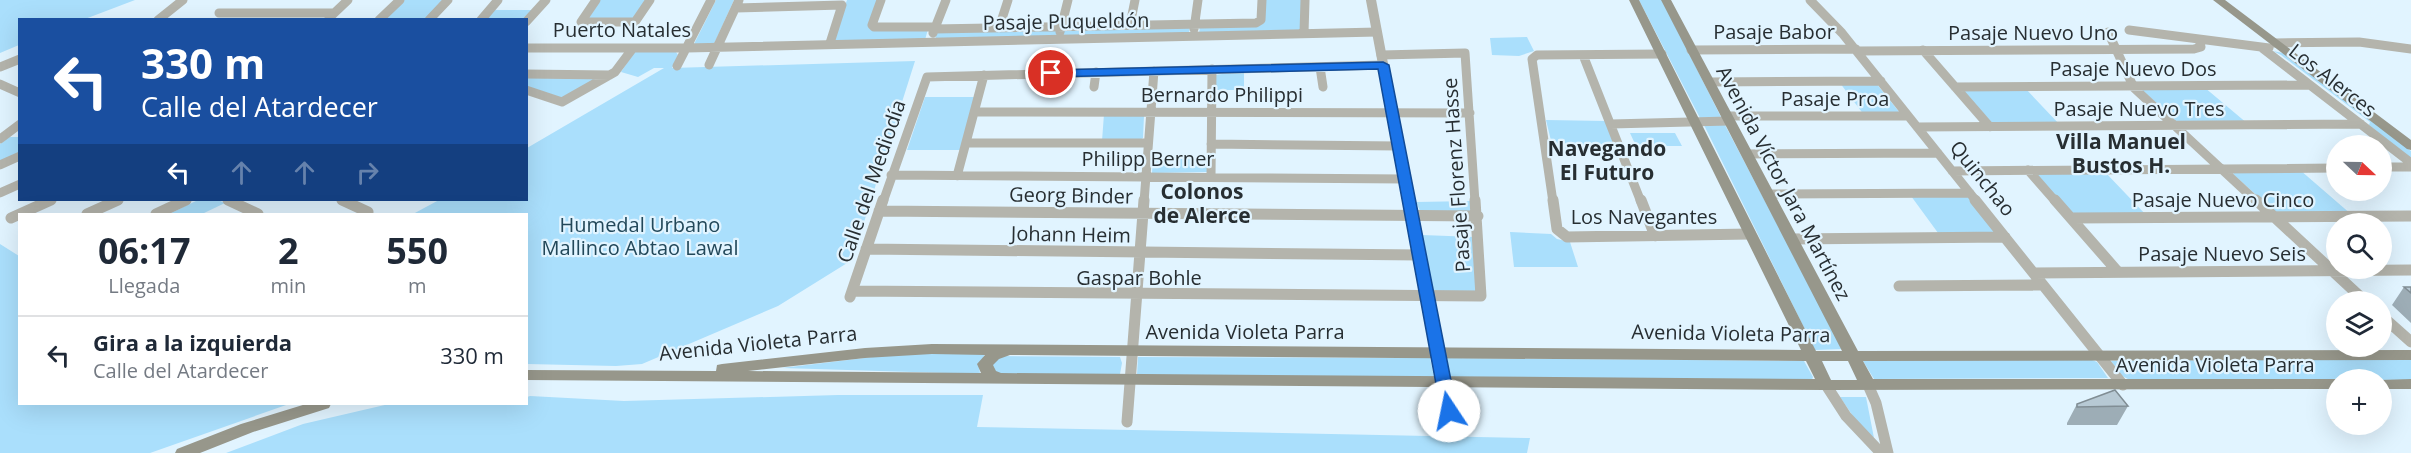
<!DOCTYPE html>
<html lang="es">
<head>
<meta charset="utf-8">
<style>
	:root { --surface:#fff; --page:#f6f6f7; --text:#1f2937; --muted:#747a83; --line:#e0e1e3 }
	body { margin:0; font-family:"Open Sans",sans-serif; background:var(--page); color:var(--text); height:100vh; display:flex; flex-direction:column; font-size:22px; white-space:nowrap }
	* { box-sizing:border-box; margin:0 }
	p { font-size:20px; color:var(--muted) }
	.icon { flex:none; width:33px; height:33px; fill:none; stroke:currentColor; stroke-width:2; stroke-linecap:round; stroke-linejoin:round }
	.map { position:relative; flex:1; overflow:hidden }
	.side { position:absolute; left:18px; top:213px; width:510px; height:192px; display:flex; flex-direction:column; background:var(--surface); border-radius:0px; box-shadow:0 6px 24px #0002 }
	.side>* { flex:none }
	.hud { position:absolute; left:18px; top:18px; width:510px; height:183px; border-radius:0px; box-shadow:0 6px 24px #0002; background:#1a4fa0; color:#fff; overflow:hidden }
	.needle { width:39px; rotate:112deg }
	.fabs { position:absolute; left:2326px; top:135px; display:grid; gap:12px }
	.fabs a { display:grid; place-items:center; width:66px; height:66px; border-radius:50%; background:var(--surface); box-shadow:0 6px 24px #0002; font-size:30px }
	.pin { position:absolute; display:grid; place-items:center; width:51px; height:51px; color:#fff; margin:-26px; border:3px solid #fff; border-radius:50%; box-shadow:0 2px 6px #0007 }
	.me { position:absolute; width:66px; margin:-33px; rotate:349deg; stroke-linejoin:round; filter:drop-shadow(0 0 4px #0008) }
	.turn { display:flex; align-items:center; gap:21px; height:126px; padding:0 24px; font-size:27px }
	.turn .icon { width:78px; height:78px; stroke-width:2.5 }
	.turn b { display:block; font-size:42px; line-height:51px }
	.lanes { display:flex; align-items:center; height:57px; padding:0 24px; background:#0003; justify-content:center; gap:30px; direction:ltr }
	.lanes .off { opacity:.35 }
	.eta { display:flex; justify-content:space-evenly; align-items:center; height:102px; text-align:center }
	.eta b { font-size:36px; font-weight:700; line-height:42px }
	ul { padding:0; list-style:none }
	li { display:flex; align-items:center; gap:18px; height:78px; padding:0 24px; border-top:2px solid var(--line) }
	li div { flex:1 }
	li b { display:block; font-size:22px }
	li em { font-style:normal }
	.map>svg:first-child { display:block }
</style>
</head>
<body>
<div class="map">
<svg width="2411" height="453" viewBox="0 0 2411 453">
	<rect width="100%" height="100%" fill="#e1f4ff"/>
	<!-- green -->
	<path fill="#aadffc" d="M0,0h135l-50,19 -65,1 -1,25 -19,8z
		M403,0h42l-19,19 -43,1z
		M600,0h46l-10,18 -49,3z
		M716,0h18l-20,44h-20z
		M847,0h31l-9,26 59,3 -3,11 -93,2z
		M1264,0h37v32l-102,2 1,-8 55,-2z
		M1639,0h23l59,117 -21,1z
		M492,10h43l-9,9h-42z
		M1190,26l-1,7 -127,4 1,-8z
		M1057,29v7l-122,4 2,-8z
		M1527,37l7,14 -15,5 -27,-1 -2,-17z
		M635,51l41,1 2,3 -6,13 243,-7 -63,199 -74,46 -136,58 -26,2 -89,-2 -1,-150h-113l26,-14h87l1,-52 137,-80h-10l-16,9 -17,-5z
		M2273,51l10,2 128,98v8l-42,-34 1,-3 -89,-67z
		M1244,71v19h-29v-15z
		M526,75l74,1 -35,23 -38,-11z
		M1840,83h36l24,30 -36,2z
		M2204,87l44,37 -72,-3 -35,-32z
		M2025,88l35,37 -67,-1 -32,-35z
		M925,97h50l-15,53h-53z
		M1104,114l40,2 -1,22 -3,2 -38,1z
		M1546,120l60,1 12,30 -65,-2z
		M1704,125h21l118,224 -28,1z
		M1630,133h45l7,13h-46z
		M9,137h10v17l-19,9v-19z
		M1153,159h55l-1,13 -55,1z
		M2300,170l52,45 -77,-3 -42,-38 1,-2z
		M2105,172l42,44 -74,-1 -36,-39 1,-3z
		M1911,196l57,1 28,36 -55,4z
		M198,200h20l7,3 -23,11h-33z
		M1472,201v10h-52l-4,-9z
		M1510,232l41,2 6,5 13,3 8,25h-64z
		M1422,235l53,2 5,55 -46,2z
		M0,244l19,12 1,148h269l-139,49h-150z
		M914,352l71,2 -6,11 1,9h-2l-196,-6z
		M1000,356l120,1 2,6 -2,11h-123l-6,-11z
		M1138,357l292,1 4,19 -297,-2z
		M1447,358l357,3 9,16 -1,3 -362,-3z
		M2411,359v21l-283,-1 -6,-3 -11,-15z
		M1902,360h190l5,2 11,16 -234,1 -11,-18z
		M838,395h145l-6,32 553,11 -3,15h-1301l77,-29 86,-20h137l1,-7 3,-1 94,5z
		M1840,397h26l8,41 -17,-16z"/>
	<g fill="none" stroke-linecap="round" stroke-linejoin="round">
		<!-- minor-far1 -->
		<path stroke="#b4b4ac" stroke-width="9" d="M596,0l-15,22h54l15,-22
			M881,0l-9,25 2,2h61
			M1810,0l32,33 135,169
			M736,8l106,-3 -12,38
			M219,13h115
			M329,18l19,-18
			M158,20l25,-20
			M379,20l21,-20
			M429,20l19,-20
			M481,20l17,-20
			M526,22l20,-22
			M1130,25l5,-25
			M999,28l9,-28
			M934,29l322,-6 5,-3 1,-20
			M1194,29l4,-29
			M2129,30l140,18
			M1060,32l8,-32
			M2108,32l26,56 123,114
			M933,33l13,-33
			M1304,33l1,-33
			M2275,43l84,-1 52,7
			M526,48h161l690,-16
			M2262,48l149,115
			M1691,50l165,-1
			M1923,50l67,77
			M1857,51l337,-2 7,-2 -2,-7
			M1381,55l84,-2 10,149
			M1583,55l58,147
			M709,65l30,-65
			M677,66l34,-66
			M0,67l20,-8
			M1320,67l3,20
			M526,74l84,1
			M1709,82l172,-1
			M0,84l20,9
			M1094,87l2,-15
			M1955,87l355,-2
			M526,90l36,12 53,-30 18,-24
			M974,112l496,1
			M1727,116h181
			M1611,124l118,-3
			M1917,127l444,-3
			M0,139l20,-15
			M966,143h182
			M1211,144l188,2
			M1747,154l191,-1
			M0,165l20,-9
			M2382,167h29
			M2028,170l28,32
			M1952,171l385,-3
			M891,175l514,4
			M957,176l27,-101
			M1211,177l1,-108
			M0,193l20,-9
			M1768,194l202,-1
			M228,200l4,2
			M342,200l4,2
			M47,202l4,-2
			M114,202l4,-2
			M182,202l4,-2
			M883,202l44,-125 456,-12
			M1144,202l10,-131
			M1553,202l-21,-143 5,-4 125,-1"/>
		<!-- minor -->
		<path stroke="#b4b4ac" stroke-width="11" d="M228,200l30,14
			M342,200l26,12
			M1553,200l4,29 10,8 183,-3
			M1641,200l14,36
			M1975,200l148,185
			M2055,200l63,72
			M2256,200l110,102
			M879,211l599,5
			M87,214l31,-14
			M156,214l30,-14
			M11,218l40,-18
			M2071,218l340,-2
			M1791,239l214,-2
			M866,249l554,6
			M2034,273l377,-3
			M1899,286l144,-1
			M852,291l629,5 -6,-96
			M850,297l33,-97
			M2382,316l29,26
			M1443,382l10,49
			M1826,385l20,31 35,37
			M1868,385l8,18 12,50
			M1127,422l17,-222"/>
		<!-- tertiary-far1 -->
		<path stroke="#b4b4ac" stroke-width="10" d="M1371,0l38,202"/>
		<!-- tertiary -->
		<path stroke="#b4b4ac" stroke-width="13" d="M1409,200l34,182"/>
		<!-- secondary -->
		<path fill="#97978b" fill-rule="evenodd" d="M1629,0h10l177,351h26l-181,-351h10l187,351 553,-1v10l-548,1 10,18h464l3,1h-3v9l-511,1 -1300,-10v-10l190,1 1,-6 5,-1 143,-16 67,-4 869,6zM932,354l53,1 -8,9 4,9 -233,-2 117,-13zM1010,355l796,6 9,18 -814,-6 -5,-2 -3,-6 6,-6zM1822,361h26l9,19h-26z
			M2213,0h12l186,140v10l-4,-1z
			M2411,379v10h-29v-9h-3z
			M306,404h25l-2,4 -76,24 -53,21h-25l2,-4 64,-25z"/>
	</g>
	<!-- wall -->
	<path fill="#9dadb6" d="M2404,287h7v36l-19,-18z
		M2077,404l51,2 -11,19h-50v-2z"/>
	<!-- building -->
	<path fill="#b7c9d4" stroke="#808d94" stroke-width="1.5" d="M2404,287h7v6z
		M2115,390l13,16 -51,1v-3z"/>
	<!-- route -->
	<path fill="#1a73e8" stroke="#114b97" stroke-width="1.5" d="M1383,62l6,3 68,346 -2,5h-12l-2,-5 -63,-342 -327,8 -6,-4 6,-3z"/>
	<g text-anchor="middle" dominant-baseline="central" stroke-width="4.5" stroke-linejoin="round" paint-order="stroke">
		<!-- street labels -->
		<g font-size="20" fill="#272e32" stroke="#e1f4ff">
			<text transform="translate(1066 21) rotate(-1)">Pasaje Puqueldón</text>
			<text x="622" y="29">Puerto Natales</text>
			<text x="1774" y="31">Pasaje Babor</text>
			<text x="2033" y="32">Pasaje Nuevo Uno</text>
			<text x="2133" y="68">Pasaje Nuevo Dos</text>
			<text transform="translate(2333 80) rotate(38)">Los Alerces</text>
			<text x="1222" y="94">Bernardo Philippi</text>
			<text x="1835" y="98">Pasaje Proa</text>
			<text x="2139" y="108">Pasaje Nuevo Tres</text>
			<text x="1148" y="158">Philipp Berner</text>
			<text transform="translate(1456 175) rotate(-94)">Pasaje Florenz Hasse</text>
			<text transform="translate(1983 178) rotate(51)">Quinchao</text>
			<text transform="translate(871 181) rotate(-71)">Calle del Mediodía</text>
			<text transform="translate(1784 183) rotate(62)">Avenida Víctor Jara Martínez</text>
			<text transform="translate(1071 195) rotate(1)">Georg Binder</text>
			<text x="2223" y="199">Pasaje Nuevo Cinco</text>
			<text x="1644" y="216">Los Navegantes</text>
			<text transform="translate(1071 234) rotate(1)">Johann Heim</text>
			<text x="2222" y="253">Pasaje Nuevo Seis</text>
			<text x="1139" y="277">Gaspar Bohle</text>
			<text x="1245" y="331">Avenida Violeta Parra</text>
			<text transform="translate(1731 333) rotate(1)">Avenida Violeta Parra</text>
			<text transform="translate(758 343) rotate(-6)">Avenida Violeta Parra</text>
			<text x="2215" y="364">Avenida Violeta Parra</text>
		</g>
		<!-- park labels -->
		<g font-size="20" fill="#22485a" stroke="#e1f4ff">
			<text x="640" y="224">Humedal Urbano<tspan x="640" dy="23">Mallinco Abtao Lawal</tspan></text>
		</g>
		<!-- neighbourhood labels -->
		<g font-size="21" font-weight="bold" fill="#272e32" stroke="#e1f4ff">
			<text x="2121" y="141">Villa Manuel<tspan x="2121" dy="24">Bustos H.</tspan></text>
			<text x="1607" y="148">Navegando<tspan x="1607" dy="24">El Futuro</tspan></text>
			<text x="1202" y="191">Colonos<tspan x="1202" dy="24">de Alerce</tspan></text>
		</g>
	</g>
</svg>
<div class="fabs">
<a><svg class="needle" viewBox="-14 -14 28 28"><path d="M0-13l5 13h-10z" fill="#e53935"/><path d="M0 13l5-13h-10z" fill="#747a83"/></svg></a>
<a><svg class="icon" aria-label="search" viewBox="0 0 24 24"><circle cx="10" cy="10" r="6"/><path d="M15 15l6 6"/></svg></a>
<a><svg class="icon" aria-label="layers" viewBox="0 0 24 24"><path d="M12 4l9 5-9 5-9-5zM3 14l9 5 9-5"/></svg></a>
<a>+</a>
</div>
<div class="pin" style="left:1051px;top:73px;background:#d93025"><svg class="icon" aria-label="arrive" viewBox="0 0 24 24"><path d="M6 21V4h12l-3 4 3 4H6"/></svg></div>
<svg class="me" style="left:1449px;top:411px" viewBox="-20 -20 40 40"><circle r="19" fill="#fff"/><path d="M0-13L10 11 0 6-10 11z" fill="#1a73e8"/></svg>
<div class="hud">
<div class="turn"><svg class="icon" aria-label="left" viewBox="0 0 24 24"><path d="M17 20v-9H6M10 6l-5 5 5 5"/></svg><div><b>330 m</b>Calle del Atardecer</div></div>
<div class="lanes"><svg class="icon" aria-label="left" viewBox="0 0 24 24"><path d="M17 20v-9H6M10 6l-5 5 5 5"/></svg><svg class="icon off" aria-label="ahead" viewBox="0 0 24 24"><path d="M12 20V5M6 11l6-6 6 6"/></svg><svg class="icon off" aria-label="ahead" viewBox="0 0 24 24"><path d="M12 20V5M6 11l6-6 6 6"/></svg><svg class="icon off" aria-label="right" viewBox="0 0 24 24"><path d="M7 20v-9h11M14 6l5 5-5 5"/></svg></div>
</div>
<section class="side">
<div class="eta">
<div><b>06:17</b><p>Llegada</p></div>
<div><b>2</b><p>min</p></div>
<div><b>550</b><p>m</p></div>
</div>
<ul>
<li><svg class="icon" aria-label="left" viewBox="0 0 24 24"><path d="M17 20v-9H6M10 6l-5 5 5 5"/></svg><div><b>Gira a la izquierda</b><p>Calle del Atardecer</p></div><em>330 m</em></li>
</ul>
</section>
</div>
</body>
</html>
